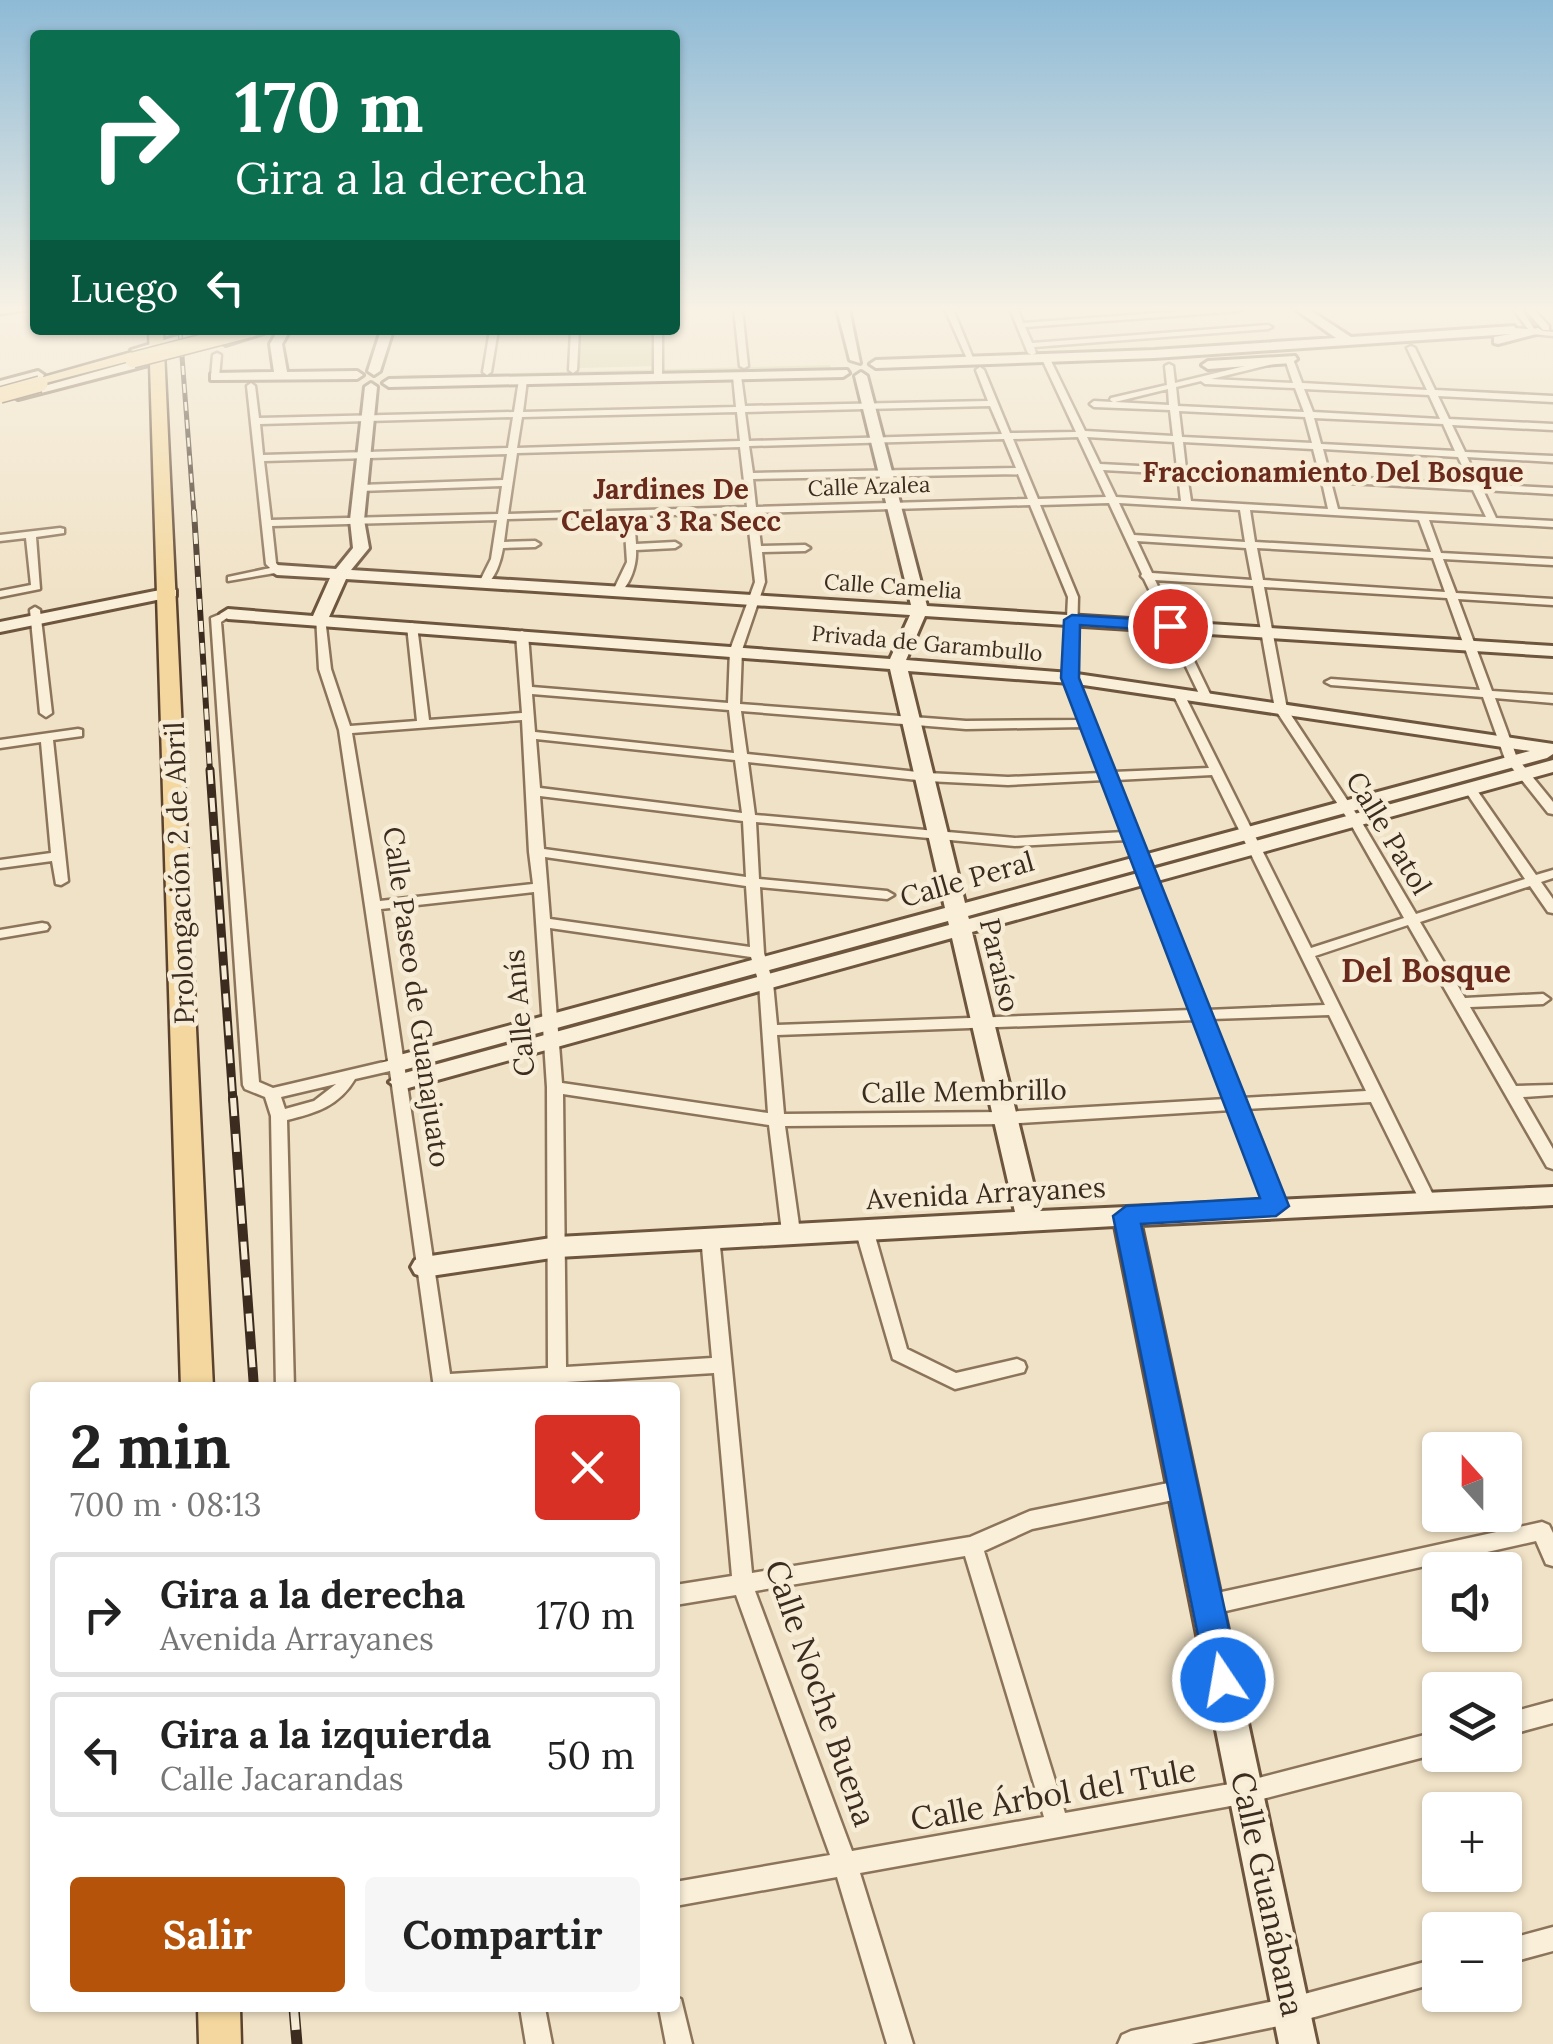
<!DOCTYPE html>
<html lang="es">
<head>
<meta charset="utf-8">
<style>
	:root { --surface:#fff; --page:#f6f6f6; --text:#222; --muted:#767676; --line:#e0e0e0; --accent:#b45309 }
	body { margin:0; font-family:Lora,serif; background:var(--page); color:var(--text); height:100vh; display:flex; flex-direction:column; font-size:38px; white-space:nowrap }
	* { box-sizing:border-box; margin:0 }
	p { font-size:32px; color:var(--muted) }
	.icon { flex:none; width:55px; height:55px; fill:none; stroke:currentColor; stroke-width:2; stroke-linecap:round; stroke-linejoin:round }
	.map { position:relative; flex:1; overflow:hidden }
	.details { position:absolute; left:30px; top:1382px; width:650px; height:630px; display:flex; flex-direction:column; background:var(--surface); border-radius:10px; box-shadow:0 2px 8px #0004 }
	.details>* { flex:none }
	.hud { position:absolute; left:30px; top:30px; width:650px; height:305px; border-radius:10px; box-shadow:0 2px 8px #0004; background:#0b6e4f; color:#fff; overflow:hidden }
	.needle { width:65px; rotate:339deg }
	.controls { position:absolute; left:1422px; top:1432px; display:grid; gap:20px }
	.controls a { display:grid; place-items:center; width:100px; height:100px; border-radius:10px; background:var(--surface); box-shadow:0 2px 8px #0004; font-size:50px }
	.pin { position:absolute; display:grid; place-items:center; width:85px; height:85px; color:#fff; margin:-42px; border:5px solid #fff; border-radius:50%; box-shadow:0 2px 10px #0007 }
	.me { position:absolute; width:110px; margin:-55px; rotate:348deg; stroke-linejoin:round; filter:drop-shadow(0 0 8px #0008) }
	.turn { display:flex; align-items:center; gap:35px; height:210px; padding:0 40px; font-size:45px }
	.turn .icon { width:130px; height:130px; stroke-width:2.5 }
	.turn b { display:block; font-size:70px; line-height:85px }
	.then { display:flex; align-items:center; height:95px; padding:0 40px; background:#0003; gap:20px; font-size:38px }
	.round { display:grid; place-items:center; flex:none; width:105px; height:105px; border-radius:10px; background:var(--page) }
	.headline { display:flex; align-items:center; justify-content:space-between; height:170px; padding:0 40px }
	h1 { font-size:60px; font-weight:700; line-height:75px }
	.button { display:flex; gap:20px; margin-top:auto; padding:20px 40px }
	.button a { flex:1; height:115px; border-radius:10px; background:var(--accent); color:#fff; font-size:40px; font-weight:700; line-height:115px; text-align:center }
	.button a+a { background:var(--page); color:var(--text) }
	ul { padding:0; list-style:none }
	li { display:flex; align-items:center; gap:30px; height:125px; margin:0 20px 15px; padding:0 20px; border:5px solid var(--line); border-radius:10px }
	li div { flex:1 }
	li b { display:block; font-size:38px }
	li em { font-style:normal }
	.map>svg:first-child { display:block }
</style>
</head>
<body>
<div class="map">
<svg width="1553" height="2044" viewBox="0 0 1553 2044">
	<rect width="100%" height="100%" fill="#f0e2c6"/>
	<!-- green -->
	<path fill="#cacf99" d="M581,330h72l1,36 -76,2z
		M830,365l2,6 -437,10 2,-5z"/>
	<g fill="none" stroke-linecap="round" stroke-linejoin="round">
		<defs>
			<path id="street" d="M734,309h8l6,57 -4,2 -4,-2z
				M945,309h8l22,54 -7,-2z
				M1010,309h8l5,14 189,-14h31l-4,2 -214,16 7,16 236,-18 4,2 -4,2 -234,18 2,6 -4,2 -4,-2z
				M1513,309h8l14,21 18,2v4l-42,-4 -1,-2 4,-2 14,1z
				M1525,309h8l16,17v4h-6z
				M490,330h8l-7,42 -4,3 -4,-3z
				M571,330h8l-2,40 -4,3 -4,-3z
				M654,330h8v47l-4,3 -4,-3z
				M1411,346l4,2 20,42 118,6v6l-115,-6 11,23 104,5v6l-101,-5 13,27 88,4v6l-86,-5 13,27 73,4v6l-70,-4 13,28 57,3v6l-124,-7 12,33 112,6v6l-110,-6 13,34 97,6v6l-95,-6 34,92 61,4v8l-58,-5 22,60 36,44v12l-5,-1 -43,-54 -22,-62 -152,-12 -6,-3 6,-3 149,11 -33,-92 -183,-11 23,122 74,112 55,93 109,-35 -61,-90 2,-3h8l62,89 17,-5v8l-12,4 12,17v14l-5,-1 -18,-26 -110,36 45,76 78,-4 7,5 -7,5 -73,3 46,79 37,-1v10l-30,2 30,52v20l-6,-2 -139,-242 -93,31 122,247 -2,4h-12l-2,-4 -50,-101 -125,7 38,97 -2,4h-12l-2,-4 -37,-96 -226,14 -220,2 15,106 -3,5 -6,2 -6,-2 -3,-5 -13,-107 -206,-31 3,273 146,-9 -11,-122 3,-5 6,-2 6,2 3,5 33,337 218,-36 60,-26 153,-31 7,3 3,6 -3,6 -7,3 -151,31 -48,22 81,262 182,-32 193,-50v22l-193,50 -387,70 53,171h-26l-50,-167 -162,29v-24l155,-27 -94,-260 -61,10v-20l57,-9 -18,-203 -148,9v6h-18v-5l-114,5 -44,-317 -35,8c-16,27 -39,34 -68,41l7,268h-18l-5,-272 -6,-19 -20,-8 -2,-4 -32,-467 17,-7 5,3 -12,8 38,460 14,6 115,-27 -49,-331 -20,-61 -3,-53 9,2 6,51 19,57 67,-5 -10,-95 5,-3 5,3 12,94 93,-7 -6,-79 6,-3 6,3 4,53 196,16 2,-53 25,-68 -8,-69 -113,3 2,28 39,-2 5,3 -5,3 -39,2c1,15 -6,36 -18,44l-5,-3 14,-29 -3,-46 -117,3 -3,23 31,-1 5,3 -5,3 -32,1c-2,13 -8,32 -19,38l-5,-3 12,-24 6,-39 -225,6 4,37 6,7 -1,2 -53,9v-4l42,-9 -4,-4 -19,-178 4,-3 4,3 4,32 255,-6 5,-32 4,-3 4,3 -4,32 213,-5 -3,-31 4,-3 4,3 4,30 243,-5 -12,-31 4,-3 4,3 26,63 66,-1 -34,-73 4,-2 4,2 35,72 88,5 -3,-26 -76,-3 -4,-3 4,-3 19,1 -3,-2 1,-2 56,-13 -2,-19 4,-2 4,2 2,17 99,-24 4,2 -1,2 -66,16 82,4 -8,-24 4,-2 4,2 9,24 125,7 -20,-42zM1201,381l4,3 90,4 9,24 -126,-6 -2,-19zM1168,389l1,16 -54,-3zM1304,389l125,6 11,24 -127,-7zM990,406l12,28 -253,7 -4,-29zM1179,411l126,6 7,26 -130,-6zM737,412l3,29 -223,7 5,-31zM513,417l-5,31 -245,7 -3,-31zM1314,418l129,6 12,27 -134,-7zM1078,437l28,60 -68,2 -25,-60zM1087,437l87,5 3,26 -77,-4zM1004,439l12,29 -263,5 -4,-27zM1183,442l130,7 7,27 -134,-7zM740,447l7,60 -239,7 9,-61zM1323,449l135,8 13,27 -141,-8zM507,454l-4,26 -143,5 -5,3 5,3 142,-5 -4,28 -227,6 -7,-59zM1103,470l75,4 3,27 -65,-4zM1018,474l10,25 -272,8 -3,-28zM1187,475l135,7 6,27 -137,-8zM1331,482l142,8 13,27 -148,-8zM1109,503l33,71 -1,2 3,3 58,121h8l2,-2 -57,-118 98,6 22,123 74,112 55,97 -93,30 -128,-256 -4,-1 -6,3 36,74 -96,4 -37,-94 2,-81 -38,-92zM1119,503l121,7 5,32 -111,-7zM1030,505l38,92 -4,81 16,42 -114,1 -226,-17 2,-54 23,-68 -3,-30 43,-1 5,-3 -5,-3 -44,1 -4,-33zM1250,510l169,10 12,32 -176,-10zM1137,541l109,7 6,32 -100,-7zM1257,548l176,10 12,34 -182,-12zM532,694l197,16 5,43 -199,-21zM741,711l225,18 117,-2 18,46 -93,4 -81,-4 -180,-19zM522,720l7,132 4,32 -153,17 -28,-168zM536,739l199,21 7,53 -202,-25zM748,762l179,19 81,4 96,-5 20,52 -109,6 -260,-23zM1212,775l113,230 -118,5 -91,-230zM540,796l203,25 3,56 -202,-28zM756,822l259,24 112,-6 65,170 -415,15 -4,-42 -9,-30 -4,-66 127,12 7,-4 -7,-4 -128,-12zM545,857l201,29 4,61 -200,-28zM534,892l13,195 1,281 -98,6 -69,-465zM550,928l201,29 8,26 9,130 -206,-30zM1329,1015l37,76 -124,7 -31,-79zM1196,1020l30,79 -221,13 -221,2 -7,-79zM336,1084l-22,17 -29,8 -4,-12zM965,1556l79,261 -192,34 -97,-260z
				M217,353l4,2 -2,22 -4,3 -4,-3 2,-22z
				M60,528l4,1v4l-28,4 4,52 -40,8v-6l31,-6 -5,-47 -26,3v-6z
				M35,607l5,3 12,103 -6,4 -6,-4 -10,-103z
				M78,729l4,1v6l-29,4 15,141 -7,4 -5,-1 -4,-23 -52,7v-8l51,-7 -10,-111 -41,6v-8z
				M42,923l5,1 2,3 -2,3 -47,8v-8z
				M864,1222l6,2 3,5 34,120 49,24 61,-14 7,3 2,5 -2,5 -69,17 -62,-30 -38,-130 3,-5z
				M1542,1522l7,3 4,8v33l-7,-2 -10,-23 -328,74 -7,-3 -3,-7 3,-7 7,-3z
				M1553,1701v22l-48,13v-22z
				M1553,1927v24l-48,13v-24z
				M1440,1958v24l-147,41 -102,21h-73l4,-9 9,-4 162,-34z
				M675,1997l6,2 11,45h-26l-7,-36h16z
				M520,2008h25l7,36h-26z"/>
			<path id="secondary" d="M837,309h12l11,54 -10,-3z
				M1295,309h13l43,28 163,-11 4,6 20,-4 6,4 -46,12 -4,-1v-6l17,-3 -357,24 -278,10 -6,-4 6,-4 278,-10 182,-12z
				M197,330h20l-80,24 -6,-4z
				M253,330h20l-47,15 -6,-4z
				M278,330h12l-8,14 5,28 70,-1 6,4 -6,4 -146,1v-6l4,-1 59,-1 -4,-28z
				M381,330h12l-13,41 -6,4 -6,-4z
				M156,355l6,4 -2,3 -142,37 -6,-4z
				M1295,356l2,3 -6,4 -83,6 -6,-4 6,-4z
				M847,370l2,3 -6,4 -454,10 -6,-4 6,-4z
				M38,371l6,4 -2,3 -42,11v-8z
				M861,372l6,4 60,230 626,40v10l-628,-40 -19,44 164,13 483,71v10l-6,4 -579,158 1,3 584,-159v12l-581,160 68,279 513,-24v18l-412,20 176,819h-38l-164,-818 -557,31 -134,20 -9,-3 -4,-7 4,-7 9,-3 134,-20 457,-25 -63,-274 -551,152 -12,-8 12,-8 548,-149 -1,-4 -552,151 -12,-8 12,-8 549,-148 -55,-239 -662,-50 -8,-5 8,-5 85,7 17,-38 -53,-3 -8,-5 8,-5 59,4 17,-21 -3,-28 15,-133 6,-4 6,4 -13,133 5,28 -18,22 560,35 -56,-229zM346,579l564,36 -20,44 -561,-42zM908,671l162,12 460,68 -565,152z
				M170,588l6,2v6l-176,36v-10z"/>
			<path id="primary" d="M0,309h32l-32,5z
				M149,330h14l50,1058h-32z
				M132,352l7,4 -2,3 -122,32 -7,-4z
				M198,2008h42l1,36h-42z"/>
		</defs>
		<!-- street casing -->
		<use href="#street" stroke="#8c745b" stroke-width="5"/>
		<!-- secondary casing -->
		<use href="#secondary" stroke="#6e553e" stroke-width="6"/>
		<!-- primary casing -->
		<use href="#primary" stroke="#5a422f" stroke-width="5"/>
		<!-- street -->
		<use href="#street" fill="#faf0da" fill-rule="evenodd"/>
		<!-- secondary -->
		<use href="#secondary" fill="#faf0da" fill-rule="evenodd"/>
		<!-- primary -->
		<use href="#primary" fill="#f3d79e" fill-rule="evenodd"/>
		<defs>
			<path id="rail-far4" d="M180,330l14,184"/>
			<path id="rail-far3" d="M194,511l16,261"/>
			<path id="rail-far2" d="M210,770l23,331"/>
			<path id="rail-far1" d="M233,1098l21,290"/>
			<path id="rail" d="M294,2008l3,36"/>
		</defs>
		<!-- rail-far4 casing -->
		<use href="#rail-far4" stroke="#3c2c1f" stroke-width="5"/>
		<!-- rail-far3 casing -->
		<use href="#rail-far3" stroke="#3c2c1f" stroke-width="6"/>
		<!-- rail-far2 casing -->
		<use href="#rail-far2" stroke="#3c2c1f" stroke-width="9"/>
		<!-- rail-far1 casing -->
		<use href="#rail-far1" stroke="#3c2c1f" stroke-width="10"/>
		<!-- rail casing -->
		<use href="#rail" stroke="#3c2c1f" stroke-width="11"/>
		<!-- rail-far4 -->
		<use href="#rail-far4" stroke="#f7edd6" stroke-width="2.5" stroke-dasharray="9" stroke-linecap="butt"/>
		<!-- rail-far3 -->
		<use href="#rail-far3" stroke="#f7edd6" stroke-width="4" stroke-dasharray="11" stroke-linecap="butt"/>
		<!-- rail-far2 -->
		<use href="#rail-far2" stroke="#f7edd6" stroke-width="5" stroke-dasharray="14" stroke-linecap="butt"/>
		<!-- rail-far1 -->
		<use href="#rail-far1" stroke="#f7edd6" stroke-width="6" stroke-dasharray="18" stroke-linecap="butt"/>
		<!-- rail -->
		<use href="#rail" stroke="#f7edd6" stroke-width="8" stroke-dasharray="22" stroke-linecap="butt"/>
		<defs>
			<path id="primary-bridge" d="M133,360l116,-30
				M0,395l40,-11"/>
		</defs>
		<!-- primary-bridge casing -->
		<use href="#primary-bridge" stroke="#5a422f" stroke-width="18" stroke-linecap="butt"/>
		<!-- primary-bridge -->
		<use href="#primary-bridge" stroke="#f3d79e" stroke-width="15"/>
	</g>
	<!-- sky -->
	<linearGradient id="sky" x2="0" y2="1"><stop stop-color="#8ebad6"/><stop offset="0.52" stop-color="#f8f2e5"/><stop offset="1" stop-color="#f8f2e5" stop-opacity="0"/></linearGradient>
	<rect width="1553" height="595" fill="url(#sky)"/>
	<!-- route -->
	<path fill="#1a73e8" stroke="#114b97" stroke-width="2.5" d="M1072,615l98,6 8,5 -8,5 -90,-6 -1,53 210,528 -13,10 -135,8 99,456 -5,11 -12,5 -11,-5 -5,-11 -94,-464 13,-10 134,-8 -199,-520 3,-58z"/>
	<g text-anchor="middle" dominant-baseline="central" stroke-width="9" stroke-linejoin="round" paint-order="stroke">
		<!-- far-street labels -->
		<g font-size="22" fill="#3c2c1f" stroke="#f7edd6">
			<text transform="translate(869 486) rotate(-2)">Calle Azalea</text>
			<text transform="translate(893 586) rotate(4)">Calle Camelia</text>
			<text transform="translate(927 643) rotate(5)">Privada de Garambullo</text>
		</g>
		<!-- far-quarter labels -->
		<g font-size="28" font-weight="bold" fill="#6a2b1d" stroke="#f7edd6">
			<text x="1333" y="472">Fraccionamiento Del Bosque</text>
			<text x="671" y="489">Jardines De<tspan x="671" dy="32">Celaya 3 Ra Secc</tspan></text>
		</g>
		<!-- street labels -->
		<g font-size="28" fill="#3c2c1f" stroke="#f7edd6">
			<text transform="translate(1389 833) rotate(59)">Calle Patol</text>
			<text transform="translate(179 873) rotate(-92)">Prolongación 2 de Abril</text>
			<text transform="translate(967 879) rotate(-16)">Calle Peral</text>
			<text transform="translate(1000 965) rotate(77)">Paraíso</text>
			<text transform="translate(417 997) rotate(82)">Calle Paseo de Guanajuato</text>
			<text transform="translate(519 1013) rotate(-95)">Calle Anís</text>
			<text transform="translate(964 1091) rotate(-1)">Calle Membrillo</text>
			<text transform="translate(986 1193) rotate(-3)">Avenida Arrayanes</text>
		</g>
		<!-- quarter labels -->
		<g font-size="32" font-weight="bold" fill="#6a2b1d" stroke="#f7edd6">
			<text x="1426" y="970">Del Bosque</text>
		</g>
		<!-- near-street labels -->
		<g font-size="32" fill="#3c2c1f" stroke="#f7edd6">
			<text transform="translate(821 1693) rotate(71)">Calle Noche Buena</text>
			<text transform="translate(1053 1794) rotate(-10)">Calle Árbol del Tule</text>
			<text transform="translate(1268 1894) rotate(78)">Calle Guanábana</text>
		</g>
	</g>
</svg>
<div class="controls">
<a><svg class="needle" viewBox="-14 -14 28 28"><path d="M0-13l5 13h-10z" fill="#e53935"/><path d="M0 13l5-13h-10z" fill="#767676"/></svg></a>
<a><svg class="icon" aria-label="sound" viewBox="0 0 24 24"><path d="M4 9h4l5-4v14l-5-4H4zM17 9q2 3 0 6"/></svg></a>
<a><svg class="icon" aria-label="layers" viewBox="0 0 24 24"><path d="M12 4l9 5-9 5-9-5zM3 14l9 5 9-5"/></svg></a>
<a>+</a>
<a>−</a>
</div>
<div class="pin" style="left:1170px;top:626px;background:#d93025"><svg class="icon" aria-label="arrive" viewBox="0 0 24 24"><path d="M6 21V4h12l-3 4 3 4H6"/></svg></div>
<svg class="me" style="left:1223px;top:1680px" viewBox="-20 -20 40 40"><circle r="17" fill="#1a73e8" stroke="#fff" stroke-width="3"/><path d="M0-11L8 9 0 5-8 9z" fill="#fff"/></svg>
<div class="hud">
<div class="turn"><svg class="icon" aria-label="right" viewBox="0 0 24 24"><path d="M7 20v-9h11M14 6l5 5-5 5"/></svg><div><b>170 m</b>Gira a la derecha</div></div>
<div class="then">Luego<svg class="icon" aria-label="left" viewBox="0 0 24 24"><path d="M17 20v-9H6M10 6l-5 5 5 5"/></svg></div>
</div>
<section class="details">
<div class="headline"><div><h1>2 min</h1><p>700 m · 08:13</p></div><a class="round" style="background:#d93025;color:#fff"><svg class="icon" aria-label="close" viewBox="0 0 24 24"><path d="M6 6l12 12M18 6L6 18"/></svg></a></div>
<ul>
<li><svg class="icon" aria-label="right" viewBox="0 0 24 24"><path d="M7 20v-9h11M14 6l5 5-5 5"/></svg><div><b>Gira a la derecha</b><p>Avenida Arrayanes</p></div><em>170 m</em></li>
<li><svg class="icon" aria-label="left" viewBox="0 0 24 24"><path d="M17 20v-9H6M10 6l-5 5 5 5"/></svg><div><b>Gira a la izquierda</b><p>Calle Jacarandas</p></div><em>50 m</em></li>
</ul>
<div class="button"><a>Salir</a><a>Compartir</a></div>
</section>
</div>
</body>
</html>
